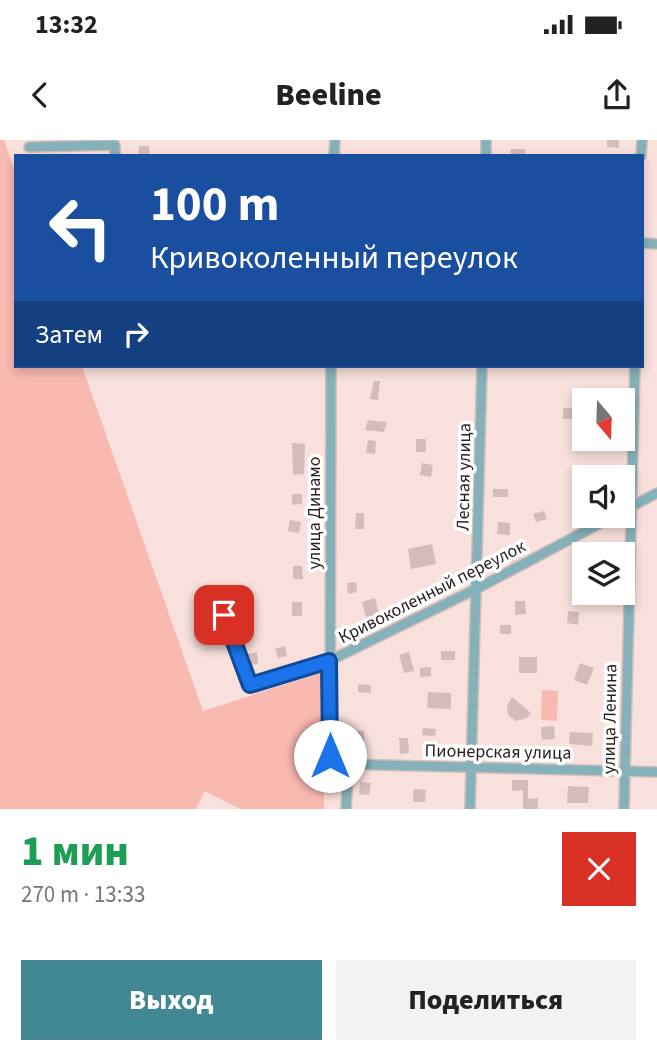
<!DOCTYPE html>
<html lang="ru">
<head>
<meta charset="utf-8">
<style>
	:root { --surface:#fff; --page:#f2f2f2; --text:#222; --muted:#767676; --accent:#428893 }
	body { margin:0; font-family:"Source Sans 3",sans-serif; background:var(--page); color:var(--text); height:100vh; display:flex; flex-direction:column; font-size:26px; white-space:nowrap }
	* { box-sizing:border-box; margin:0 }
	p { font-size:23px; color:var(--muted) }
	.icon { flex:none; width:38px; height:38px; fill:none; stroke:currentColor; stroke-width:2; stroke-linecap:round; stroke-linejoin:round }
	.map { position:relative; height:669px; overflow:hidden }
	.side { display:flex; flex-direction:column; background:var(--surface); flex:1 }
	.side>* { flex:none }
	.hud { position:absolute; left:14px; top:14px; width:630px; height:214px; border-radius:0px; box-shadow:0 4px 10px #0003; background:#1a4fa0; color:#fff; overflow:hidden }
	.needle { width:46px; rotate:161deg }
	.fabs { position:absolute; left:572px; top:248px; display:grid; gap:14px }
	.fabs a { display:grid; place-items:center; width:63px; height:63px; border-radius:0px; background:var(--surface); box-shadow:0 4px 10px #0003; font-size:35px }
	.pin { position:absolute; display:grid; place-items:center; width:60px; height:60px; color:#fff; margin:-30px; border-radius:14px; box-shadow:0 4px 10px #0006 }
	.me { position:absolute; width:77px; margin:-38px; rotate:0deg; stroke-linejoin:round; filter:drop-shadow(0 0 5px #0008) }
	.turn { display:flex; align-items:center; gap:24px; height:147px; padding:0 21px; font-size:32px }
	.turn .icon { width:91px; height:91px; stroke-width:2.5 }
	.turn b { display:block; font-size:49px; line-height:60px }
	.then { display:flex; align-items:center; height:66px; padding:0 21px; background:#0003; gap:14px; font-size:26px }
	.round { display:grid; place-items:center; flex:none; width:74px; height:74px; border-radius:0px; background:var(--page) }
	.summary { display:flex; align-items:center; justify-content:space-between; height:119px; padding:0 21px }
	h1 { font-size:42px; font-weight:800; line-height:52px; color:#1e9e55 }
	.button { display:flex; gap:14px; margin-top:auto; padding:14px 21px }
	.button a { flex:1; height:80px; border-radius:0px; background:var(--accent); color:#fff; font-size:28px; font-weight:800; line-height:80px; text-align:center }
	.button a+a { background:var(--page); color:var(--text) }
	.status { display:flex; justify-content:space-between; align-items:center; height:49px; padding:0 35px; background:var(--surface); direction:ltr }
	.status svg { height:19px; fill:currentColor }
	header { display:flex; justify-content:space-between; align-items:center; height:91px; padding:0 21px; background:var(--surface); font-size:32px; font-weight:800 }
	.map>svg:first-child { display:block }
</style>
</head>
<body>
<div class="status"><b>13:32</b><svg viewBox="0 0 49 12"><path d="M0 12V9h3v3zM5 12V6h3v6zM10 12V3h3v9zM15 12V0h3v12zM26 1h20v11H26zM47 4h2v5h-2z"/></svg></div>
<header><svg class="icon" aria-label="back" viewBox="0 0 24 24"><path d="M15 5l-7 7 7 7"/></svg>Beeline<svg class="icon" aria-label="share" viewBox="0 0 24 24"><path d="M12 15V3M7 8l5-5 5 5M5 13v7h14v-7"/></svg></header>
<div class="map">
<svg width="657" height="669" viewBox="0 0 657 669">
	<rect width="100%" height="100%" fill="#f8e0dc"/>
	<!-- green -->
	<path fill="#f8b9b1" d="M0,0h4l12,35v191h66l121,345 121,-39v137h-84l-35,-18 -9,18h-196z
		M542,550l16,1 -1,30 -16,-1z"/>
	<!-- building -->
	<path fill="#d4bcb9" d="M607,0h12v8l-12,-1z
		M139,6h10v10h-10z
		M511,9h14v7h-15z
		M374,241h6l-2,19 -8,-1z
		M563,268h15v11h-15z
		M368,280l19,2 -3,10 -19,-2z
		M416,299h10v13h-10z
		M368,300l8,1 -1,13 -9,-1z
		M292,303l13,1 -1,30 -11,1z
		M422,323l11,2 -2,12 -11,-2z
		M583,326h10l-1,10h-9z
		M493,349h15v8h-15z
		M292,354h10v10l-10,1z
		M544,371l3,8 -11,3 -3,-8z
		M356,373h8v16h-9z
		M290,380l11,2 -2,11 -11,-2z
		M498,382l12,1v12l-13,-1z
		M432,404l4,20 -25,5 -3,-20z
		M518,408l3,9 -10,6 -3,-12z
		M293,426h9l1,13h-10z
		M356,442l1,10 -9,2 -1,-11z
		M375,458l4,16 -13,3 -4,-15z
		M515,461h10l1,13 -11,1z
		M292,462h10v14h-10z
		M568,471l11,1 -1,13 -11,-2z
		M244,472l3,13 -10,2 -3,-13z
		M500,485h11v9h-11z
		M285,506l2,10 -9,2 -3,-9z
		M441,511h14v9h-14z
		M257,512l1,12 -8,1 -4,-11z
		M409,512l5,19 -10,2 -5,-18z
		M519,517h18v16h-18z
		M580,523l14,5 -7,17 -13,-5z
		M431,527v9l-11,1v-9z
		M358,544l13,1v8l-13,-1z
		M428,552l23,1v16l-24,-1z
		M512,557l19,16 -4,5 -11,3 -8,-6 -1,-9z
		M554,586l1,13 -13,1 -1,-13z
		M423,588l13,1 -1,7 -13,-1z
		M352,590l12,1v9h-12z
		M570,592l23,1 -1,13 -23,-2z
		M399,598h9l1,15 -9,1z
		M512,640h16v19l10,-1v11h-15v-19l-11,1z
		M360,642l11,1 -2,12 -10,-1z
		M568,646l21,1 -1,16h-21z
		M414,649l12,1 -1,12h-12z"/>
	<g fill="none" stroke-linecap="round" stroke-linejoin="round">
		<defs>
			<path id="minor" d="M29,7l86,-2v11
				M334,16l1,-16
				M486,16v-16
				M641,16l1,-16
				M642,103l15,1
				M331,226l-1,390 18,20 -2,33
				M623,371l34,-18
				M224,475l26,70 79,-24 149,-73 136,-72
				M339,624l318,8
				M470,669l12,-443
				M624,669l11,-443"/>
		</defs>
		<!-- minor casing -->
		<use href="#minor" stroke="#d2bdb9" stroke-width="12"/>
		<!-- minor -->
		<use href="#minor" stroke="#85b2ba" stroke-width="9"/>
	</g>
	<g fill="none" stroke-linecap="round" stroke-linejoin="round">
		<defs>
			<path id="route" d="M224,475l26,70 79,-24 1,95"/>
		</defs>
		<!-- route casing -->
		<use href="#route" stroke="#114b97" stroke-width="18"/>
		<!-- route -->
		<use href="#route" stroke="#1a73e8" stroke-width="12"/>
	</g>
	<g text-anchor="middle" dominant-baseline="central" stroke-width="7" stroke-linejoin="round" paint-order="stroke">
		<!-- street labels -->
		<g font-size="18" fill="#261d1c" stroke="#fff">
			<text transform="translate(464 337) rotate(-89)">Лесная улица</text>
			<text transform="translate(314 373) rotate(-90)">улица Динамо</text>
			<text transform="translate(432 452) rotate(-27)">Кривоколенный переулок</text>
			<text transform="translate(610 579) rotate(-89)">улица Ленина</text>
			<text transform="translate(498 612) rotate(1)">Пионерская улица</text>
		</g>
	</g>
</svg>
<div class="fabs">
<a><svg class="needle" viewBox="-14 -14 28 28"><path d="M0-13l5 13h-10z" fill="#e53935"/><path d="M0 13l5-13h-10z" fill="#767676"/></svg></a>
<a><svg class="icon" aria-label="sound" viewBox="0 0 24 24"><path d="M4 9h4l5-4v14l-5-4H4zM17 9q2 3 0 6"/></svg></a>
<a><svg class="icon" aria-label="layers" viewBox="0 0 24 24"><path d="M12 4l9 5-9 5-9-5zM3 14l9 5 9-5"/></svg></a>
</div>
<div class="pin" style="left:224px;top:475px;background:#d93025"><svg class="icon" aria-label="arrive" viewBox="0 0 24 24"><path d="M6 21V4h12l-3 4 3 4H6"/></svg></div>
<svg class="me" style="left:330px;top:616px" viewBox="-20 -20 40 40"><circle r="19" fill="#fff"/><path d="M0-13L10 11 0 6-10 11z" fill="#1a73e8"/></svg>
<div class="hud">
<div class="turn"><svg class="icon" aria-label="left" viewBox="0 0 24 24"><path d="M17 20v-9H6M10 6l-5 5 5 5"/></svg><div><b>100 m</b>Кривоколенный переулок</div></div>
<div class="then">Затем<svg class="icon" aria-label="right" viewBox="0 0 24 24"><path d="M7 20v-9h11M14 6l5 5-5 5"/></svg></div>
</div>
</div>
<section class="side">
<div class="summary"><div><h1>1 мин</h1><p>270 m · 13:33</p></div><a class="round" style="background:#d93025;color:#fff"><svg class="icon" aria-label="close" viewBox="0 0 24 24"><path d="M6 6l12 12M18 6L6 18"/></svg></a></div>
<div class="button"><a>Выход</a><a>Поделиться</a></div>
</section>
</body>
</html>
